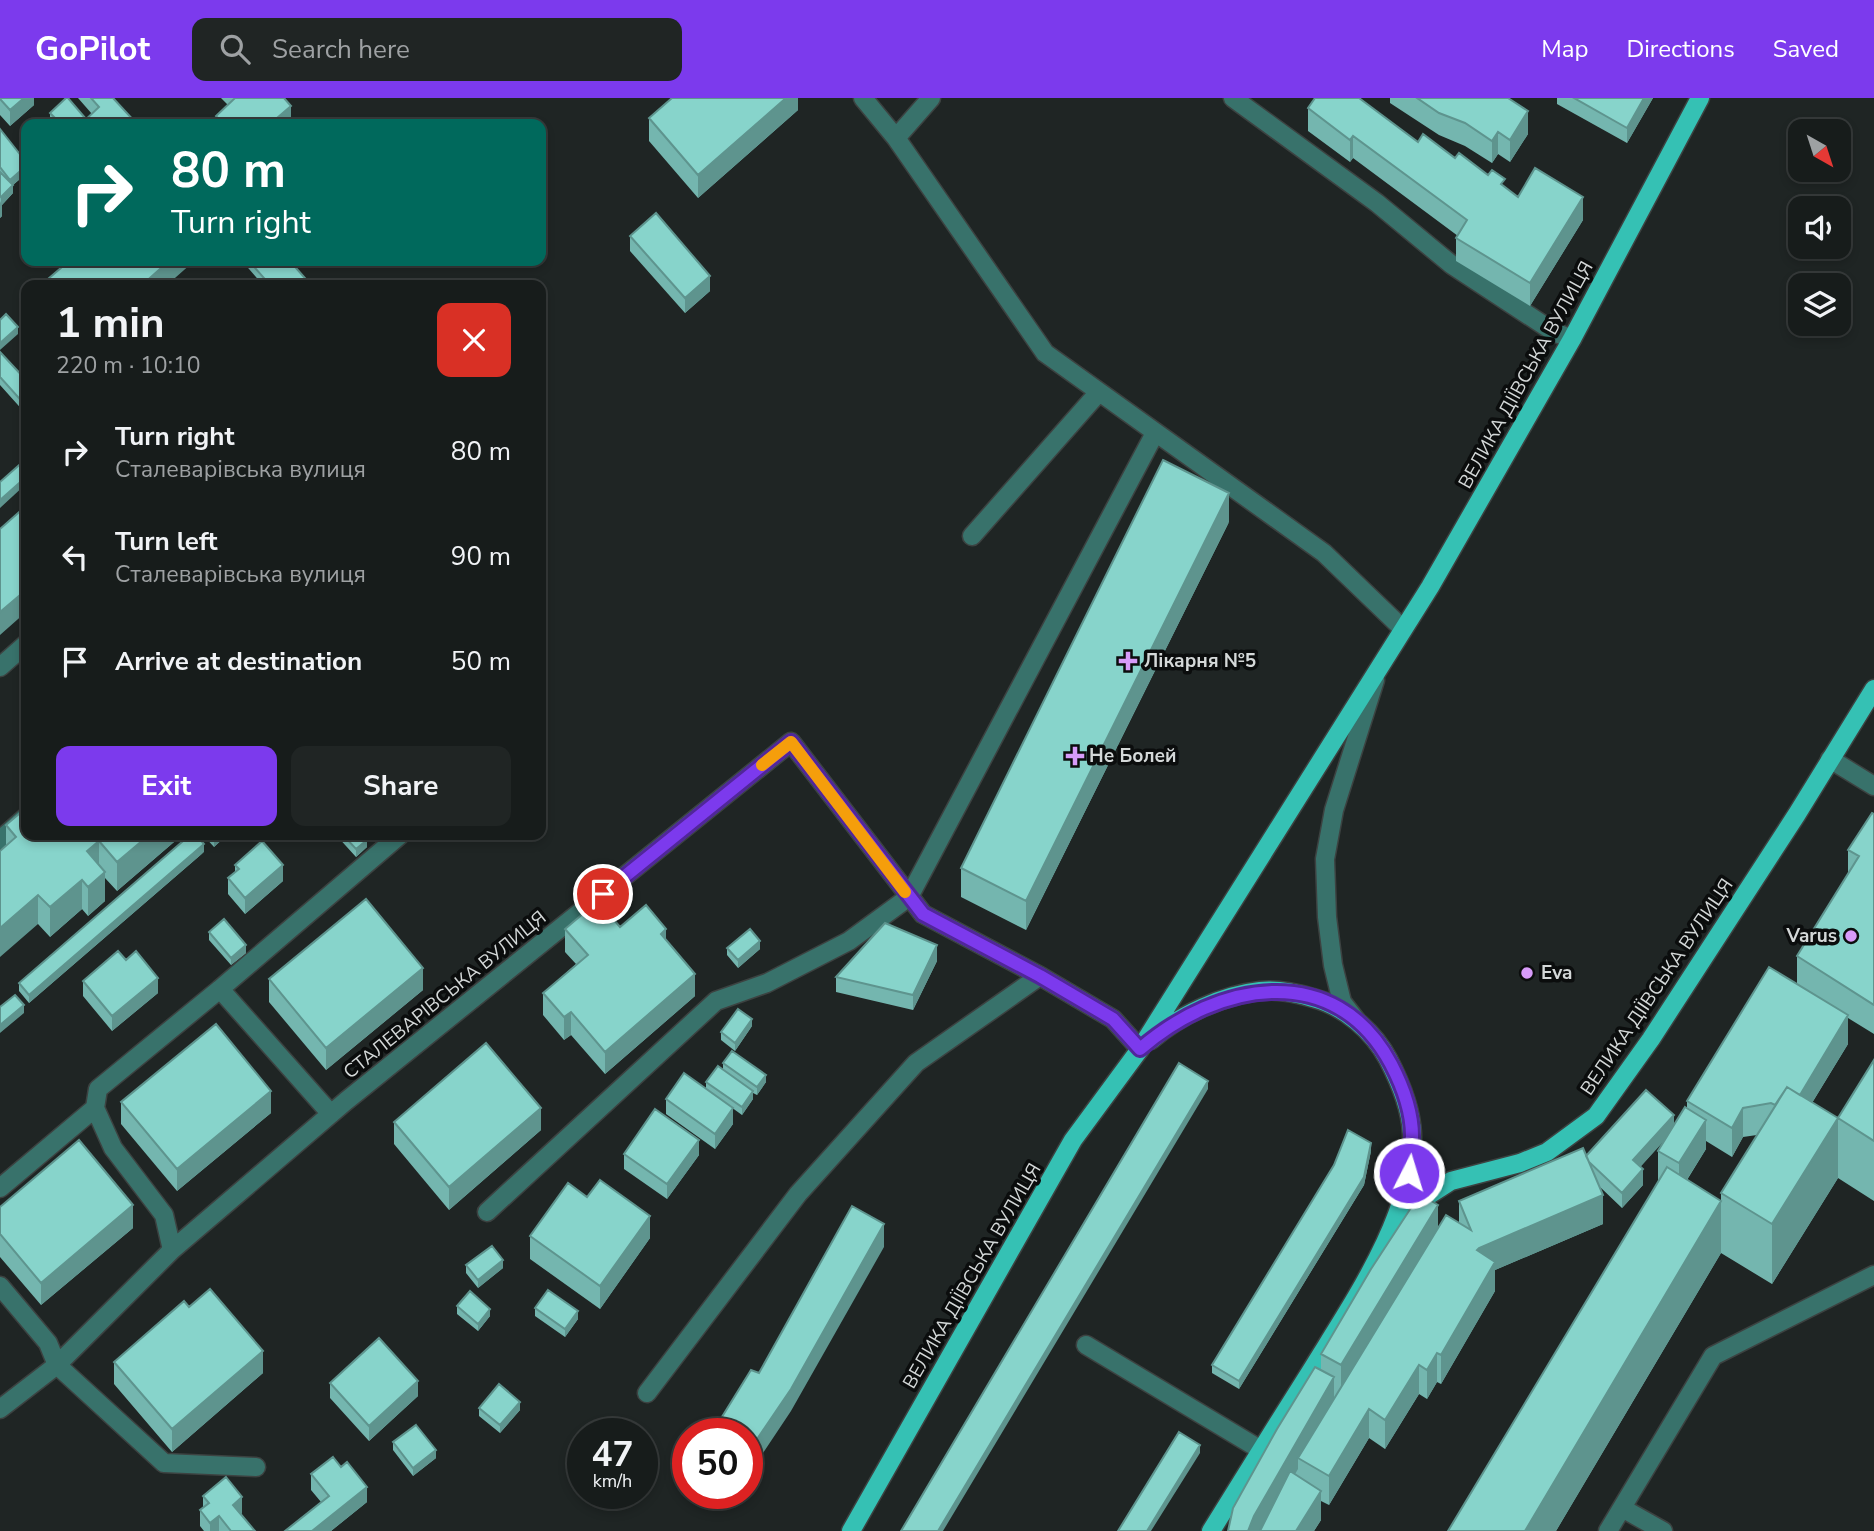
<!DOCTYPE html>
<html lang="en">
<head>
<meta charset="utf-8">
<style>
	:root { --surface:#171c1b; --page:#202524; --text:#f1f3f6; --muted:#9ea1a3; --line:#363a3a; --accent:#7c3aed }
	body { margin:0; font-family:"Nunito Sans",sans-serif; background:var(--page); color:var(--text); height:100vh; display:flex; flex-direction:column; font-size:26px; white-space:nowrap }
	* { box-sizing:border-box; margin:0 }
	p { font-size:23px; color:var(--muted) }
	.icon { flex:none; width:38px; height:38px; fill:none; stroke:currentColor; stroke-width:2; stroke-linecap:round; stroke-linejoin:round }
	.map { position:relative; flex:1; overflow:hidden }
	.sheet { position:absolute; left:21px; top:182px; width:525px; height:560px; display:flex; flex-direction:column; background:var(--surface); border-radius:14px; box-shadow:0 4px 10px #0003,0 0 0 2px var(--line) }
	.sheet>* { flex:none }
	.guide { position:absolute; left:21px; top:21px; width:525px; height:147px; border-radius:14px; box-shadow:0 4px 10px #0003,0 0 0 2px var(--line); background:#00695c; color:#fff; overflow:hidden }
	.needle { width:46px; rotate:141deg }
	.buttons { position:absolute; left:1788px; top:21px; display:grid; gap:14px }
	.buttons a { display:grid; place-items:center; width:63px; height:63px; border-radius:14px; background:var(--surface); box-shadow:0 4px 10px #0003,0 0 0 2px var(--line); font-size:35px }
	.speed { position:absolute; left:567px; top:1320px; display:flex; gap:14px; font-size:35px; font-weight:700; text-align:center }
	.speed>* { display:grid; place-content:center; width:91px; height:91px; border-radius:50%; background:var(--surface); box-shadow:0 4px 10px #0003,0 0 0 2px var(--line); line-height:1 }
	.speed small { font-size:18px; font-weight:400 }
	.speed .limit { border:10px solid #d22; background:#fff; color:#111 }
	.pin { position:absolute; display:grid; place-items:center; width:60px; height:60px; color:#fff; margin:-30px; border:4px solid #fff; border-radius:50%; box-shadow:0 2px 7px #0007 }
	.me { position:absolute; width:77px; margin:-38px; rotate:5deg; stroke-linejoin:round; filter:drop-shadow(0 0 5px #0008) }
	.turn { display:flex; align-items:center; gap:24px; height:147px; padding:0 35px; font-size:32px }
	.turn .icon { width:91px; height:91px; stroke-width:2.5 }
	.turn b { display:block; font-size:49px; line-height:60px }
	.round { display:grid; place-items:center; flex:none; width:74px; height:74px; border-radius:14px; background:var(--page) }
	.headline { display:flex; align-items:center; justify-content:space-between; height:119px; padding:0 35px }
	h1 { font-size:42px; font-weight:700; line-height:52px }
	.action { display:flex; gap:14px; margin-top:auto; padding:14px 35px }
	.action a { flex:1; height:80px; border-radius:14px; background:var(--accent); color:#fff; font-size:28px; font-weight:700; line-height:80px; text-align:center }
	.action a+a { background:var(--page); color:var(--text) }
	ul { padding:0; list-style:none }
	li { display:flex; align-items:center; gap:21px; height:105px; padding:0 35px }
	li div { flex:1 }
	li b { display:block; font-size:26px }
	li em { font-style:normal }
	header { display:flex; align-items:center; gap:42px; box-sizing:border-box; height:98px; padding:0 35px; background:var(--accent); color:#fff }
	header strong { font-size:33px }
	nav { display:flex; gap:38px; margin-inline-start:auto; font-size:24px }
	.search { width:490px; height:63px; background:var(--page); display:flex; align-items:center; gap:18px; box-sizing:border-box; padding:0 24px; border-radius:14px; color:var(--muted); font-size:26px }
	.map>svg:first-child { display:block }
</style>
</head>
<body>
<header>
<strong>GoPilot</strong>
<div class="search"><svg class="icon" aria-label="search" viewBox="0 0 24 24"><circle cx="10" cy="10" r="6"/><path d="M15 15l6 6"/></svg>Search here</div>
<nav><a>Map</a><a>Directions</a><a>Saved</a></nav>
</header>
<div class="map">
<svg width="1874" height="1433" viewBox="0 0 1874 1433">
	<rect width="100%" height="100%" fill="#1f2524"/>
	<g fill="none" stroke-linecap="round" stroke-linejoin="round">
		<defs>
			<path id="minor" d="M863,0l33,40
				M931,0l-35,40 149,215 279,200 79,76
				M1233,0l144,105 75,62 102,67 18,7
				M972,438l127,-144
				M0,569l26,-23
				M1830,661l44,27
				M0,742l26,-23
				M220,891l180,-154
				M1356,922l-14,-18 -9,-37 -6,-48 -2,-58 9,-49 41,-130
				M95,1010l18,40 51,67 8,35
				M0,1090l95,-80 3,-19 122,-100 111,125
				M487,1114l229,-211 51,-18 82,-42 60,-44 246,-464
				M0,1188l48,57 9,22 107,98 92,4
				M1086,1247l175,105
				M647,1295l151,-199 118,-131 124,-87
				M0,1311l57,-44 115,-115 174,-149 445,-359 132,172 117,62 73,43 27,30
				M1622,1410l41,23
				M1608,1433l105,-175 161,-81"/>
			<path id="major" d="M1151,942c28,-25 72,-45 109,-49 18,-2 36,2 53,7 31,8 60,33 75,61 12,23 23,50 24,75 4,80 -63,174 -103,240 -33,52 -66,105 -98,157
				M1406,1112l45,-29 69,-18 27,-11 49,-36 55,-77 146,-225 77,-125
				M851,1433l222,-391 67,-91 290,-462 142,-248 128,-241"/>
		</defs>
		<!-- minor casing -->
		<use href="#minor" stroke="#3c4241" stroke-width="21"/>
		<!-- major casing -->
		<use href="#major" stroke="#3c4241" stroke-width="21"/>
		<!-- minor -->
		<use href="#minor" stroke="#38726b" stroke-width="18"/>
		<!-- major -->
		<use href="#major" stroke="#35c1b4" stroke-width="18"/>
	</g>
	<!-- wall -->
	<path fill="#74b6af" fill-rule="evenodd" d="M0,0h34v7l-24,21 -10,-11z
		M78,0h35l24,26h-83l-4,-4v-7l36,6 6,-5z
		M221,0h63l7,23 -3,3h-72v-8l12,-11z
		M798,0v12l-100,88 -49,-57v-23z
		M1390,0h118l20,36 -18,28 -12,-8 -6,9 -27,-17 -26,-11 -49,-32z
		M1557,0h96l-26,45 -70,-39z
		M1308,10l110,34 37,16 50,29 13,10 65,23 -53,86 -74,-45v-23l2,-2 -105,-78 -3,4 -42,-31z
		M0,31l26,33v12l-13,11v8l-11,12v11l-2,2z
		M630,138l80,55 -25,22 -55,-62z
		M242,163h48l21,24h-48z
		M26,201v33l-5,-6v-22z
		M0,254l26,28v34l-26,-29z
		M1229,424l-203,408 -65,-33v-29z
		M1874,716v220l-26,-16v26l-36,59 26,15 36,-58v141l-36,-23 -66,106 -51,-31 -165,278h-108l211,-351h-1v-29l6,-11 -24,27 3,18 -21,23 -22,-21 3,37 -108,46v21l-54,93 -4,-2 -10,17 -8,-5 -34,55 -16,-11 -40,67 -8,-4v19l-7,11h-86l93,-161v-16l117,-128 21,-3v-22l127,-45 88,-31 13,-17v-7l110,-117v-28l51,-82v-24zM1757,1037l-36,58v8l-34,-21 19,-31v-8l26,16 11,-20z
		M6,727l168,10v7l-57,49 -12,-13v23l-17,15 -6,-7 -32,28 -12,-13 -32,-78z
		M203,737h24l-13,12z
		M336,737h27l4,12 -11,10z
		M204,754l-175,151 -10,-12v-8z
		M235,767l48,16 -38,33 -17,-20v-16l7,-5z
		M620,829l46,13 29,56 -90,78 -34,-39 -7,5 -21,-25v-22l33,-29 -11,-12v-23z
		M209,834l37,21 -15,12 -22,-25z
		M727,850l33,1 -22,19 -11,-13z
		M126,862l32,33 -46,38 -29,-35v-15z
		M937,863l-24,49 -77,-18v-15z
		M269,881l154,11 -97,80 -57,-68z
		M752,928l-17,25 -14,-11v-8z
		M723,965l43,19 -9,13 -4,-2v6l-11,16 -36,-26v-7l17,-12z
		M666,1001l67,25 -18,25 -49,-35z
		M121,1004l150,11 -94,78 -56,-67z
		M394,1024l147,8 -92,80 -55,-66z
		M1371,1053l-7,34 -125,204 -27,-16v-8z
		M624,1056l75,1 -32,44 -43,-30z
		M587,1099l63,41 -50,71 -70,-50v-23z
		M0,1109l133,21 -92,77 -41,-48z
		M466,1167l37,3 -25,20 -12,-15z
		M457,1208l33,10 -12,15 -21,-17z
		M189,1209l74,66 -91,79 -58,-68v-22z
		M535,1210l43,11 -13,18 -30,-21z
		M330,1285l88,13 -49,45 -39,-43z
		M479,1310l41,2 -20,23 -21,-17z
		M393,1344l43,16 -23,18 -20,-26z
		M311,1376l56,28 -36,29h-46l36,-29 -10,-12z
		M203,1398l39,17 -1,1 14,17h-51l-4,-5v-16l3,-2z"/>
	<!-- shaded-wall -->
	<path fill="#5e948e" d="M24,0h10v7l-24,21v-16z
		M786,0h12v12l-100,88v-23z
		M1644,0h9l-26,45v-15z
		M291,8v15l-3,3h-18z
		M1528,13v23l-18,28v-22z
		M1498,34v22l-6,9v-22z
		M1353,38v22l-3,4v-22z
		M26,68v8l-16,13v-7z
		M13,87v8l-11,12v11l-2,2v-15l1,-2v-4z
		M1583,99v23l-53,86v-23z
		M169,163h23v2l-25,22h-25z
		M710,178v15l-25,22v-15z
		M18,229v7l-18,16v-7z
		M26,379v7l-26,24v-8z
		M1229,395v29l-203,408v-29z
		M26,492v22l-26,23v-23z
		M149,737h25v7l-57,49v-29z
		M218,737h9l-13,12v-8z
		M367,742v7l-11,10v-8z
		M99,743v29l-12,-19z
		M204,746v8l-175,151v-8z
		M283,767v16l-38,33v-16z
		M105,774v29l-17,15v-29z
		M82,782v29l-32,28v-30z
		M38,797v29l-38,33v-29z
		M666,831v23l-5,-18z
		M760,843v8l-22,19v-8z
		M246,847v8l-15,12v-7z
		M937,847v16l-24,49v-15z
		M423,870v22l-97,80v-22z
		M695,876v22l-90,78v-22z
		M158,880v15l-46,38v-15z
		M24,907v8l-24,20v-8z
		M571,914v23l-7,5v-23z
		M1848,917v29l-60,98v-29z
		M752,921v7l-17,25v-8z
		M766,977v7l-9,13v-8z
		M1208,983v8l-265,442h-5z
		M271,993v22l-94,78v-22z
		M753,993v8l-11,16v-8z
		M541,1010v22l-92,80v-23z
		M733,1010v16l-18,25v-15z
		M1743,1010v29l-11,20v-29z
		M1674,1017v15l-41,45v-15z
		M1838,1020v60l-66,106v-60z
		M1706,1022v29l-27,43v-29z
		M699,1042v15l-32,44v-15z
		M1371,1045v8l-7,34 -125,204v-8z
		M1643,1071v16l-21,23v-15z
		M1603,1097v29l-108,46v21l-54,93v-29l36,-105 2,-2z
		M1721,1103v52l-165,278h-31z
		M133,1107v23l-92,77v-22z
		M1438,1107v29l-97,160v-29z
		M650,1118v22l-50,71v-23z
		M884,1126v23l-93,164 -44,66v-23z
		M503,1162v8l-25,20v-8z
		M490,1211v7l-12,15v-7z
		M578,1213v8l-13,18v-8z
		M263,1253v22l-91,79v-23z
		M1437,1255v29l-10,17v-29z
		M1419,1267v29l-34,55v-29z
		M1334,1279v29l-36,52v11l-36,62h-14l6,-15z
		M418,1283v15l-49,45v-15z
		M520,1304v8l-20,23v-8z
		M1369,1311v29l-40,67v-29z
		M1200,1347v8l-49,78h-4z
		M436,1352v8l-23,18v-8z
		M367,1389v15l-36,29h-19z
		M1321,1393v29l-7,11h-18z
		M242,1399v16l-9,7v-15z
		M219,1418v15h-9v-8z"/>
	<!-- building -->
	<path fill="#87d4cb" stroke="#5e948e" stroke-width="2" d="M0,0h24l-14,12 -10,-11z
		M66,0h2l18,21 -5,5h-20l-11,-11z
		M91,0h22l24,26h-56l18,-17z
		M235,0h49l7,8 -21,18h-47l-7,-8z
		M672,0h114l-88,77 -49,-57z
		M1315,0h44l59,44 5,-8 32,24 4,-5 29,22 4,-5 13,9 -4,5 17,13 17,-29 48,29 -53,86 -74,-45 11,-18 -114,-84 -3,4 -42,-32z
		M1417,0h91l20,13 -18,29 -12,-8 -6,9 -27,-18 -26,-10z
		M1574,0h70l-17,30z
		M0,31l26,33v4l-16,14 -10,-13z
		M0,74l13,13 -12,12 -1,-1z
		M656,115l54,63 -25,22 -55,-62z
		M69,163h100l-27,24h-101z
		M249,163h41l21,24h-34l-2,-1 -5,1z
		M26,201v10l-5,-5z
		M6,216l12,13 -18,16v-23z
		M0,254l26,28v26l-26,-29z
		M26,361v18l-26,23v-18z
		M1163,362l66,33 -203,408 -65,-33z
		M26,408v84l-26,22v-83z
		M26,710v27h123l-32,27 -18,-21 -12,10 18,21 -17,15 -6,-7 -32,27 -12,-12 -38,33v-77l16,-14 -10,-12z
		M1872,715l2,1v191l-77,-49 62,-100 -11,-6z
		M190,737h6l8,9 -175,151 -10,-12z
		M210,737h8l-4,4z
		M343,737h20l4,5 -11,9z
		M262,743l21,24 -38,33 -17,-20 11,-9 -4,-4z
		M366,801l57,69 -97,80 -57,-69z
		M598,803l22,26 26,-22 20,24 -5,5 34,40 -90,78 -34,-40 -7,5 -21,-24 45,-38 -23,-26z
		M224,821l22,26 -15,13 -22,-26z
		M885,825l52,22 -24,50 -77,-18z
		M750,831l10,12 -22,19 -11,-12z
		M118,853l8,9 10,-9 22,27 -46,38 -29,-35z
		M1769,869l79,48 -48,80 -13,-8 -12,18 -4,-2 -28,5 -11,20 -45,-27z
		M15,897l9,10 -24,20v-18z
		M738,911l14,10 -17,24 -14,-11z
		M216,926l55,67 -94,78 -56,-67z
		M486,945l55,65 -92,79 -55,-65z
		M732,953l34,24 -9,12 -34,-24z
		M1874,962v81l-36,-23z
		M1179,965l29,18 -270,450h-37z
		M718,968l35,25 -11,16 -36,-25z
		M684,975l49,35 -18,26 -49,-35z
		M1787,989l51,31 -66,106 -51,-31z
		M1646,992l28,25 -41,45 10,9 -21,24 -33,-31 -3,-6z
		M1685,1009l21,13 -27,43 -21,-12z
		M655,1011l44,31 -32,44 -43,-30z
		M1348,1032l23,13 -7,34 -125,204 -27,-16 122,-200z
		M79,1042l54,65 -92,78 -41,-49v-27z
		M1583,1050l20,47 -124,53 -2,2 18,12 -54,93 -4,-2 -10,17 -8,-5 -34,55 -16,-11 -40,67 -31,-18 148,-243 25,15 -12,-29z
		M1667,1069l54,34 -196,330h-77z
		M600,1082l50,36 -50,70 -70,-50 38,-53 19,14z
		M1420,1096l18,11 -97,160 -20,-11 50,-85z
		M852,1108l32,18 -93,165 -44,65v-21h-35l39,-63 8,3z
		M492,1148l11,14 -25,20 -12,-15z
		M210,1191l53,62 -91,78 -58,-67 70,-61 5,6z
		M548,1192l30,21 -13,18 -30,-21z
		M470,1193l20,18 -12,15 -21,-18z
		M379,1240l39,43 -49,45 -39,-43z
		M1315,1269l19,10 -80,139 -6,15h-20l5,-23 44,-79z
		M499,1286l21,18 -20,23 -21,-17z
		M416,1327l20,25 -23,18 -20,-26z
		M1179,1334l21,13 -53,86h-29z
		M333,1359l8,10 6,-5 20,25 -55,44h-27l44,-35 -18,-22z
		M1290,1373l31,20 -25,40h-36z
		M226,1379l16,20 -9,8 22,26h-24l-12,-15 -9,7 -10,-13 9,-7 -6,-7z"/>
	<g fill="none" stroke-linecap="round" stroke-linejoin="round">
		<defs>
			<path id="route" d="M603,796l188,-152 132,172 117,62 73,43 27,30c77,-67 195,-90 251,15 11,21 21,48 21,72 0,12 -2,25 -3,37"/>
		</defs>
		<!-- route casing -->
		<use href="#route" stroke="#51269a" stroke-width="18"/>
		<!-- route -->
		<use href="#route" stroke="#7c3aed" stroke-width="12"/>
		<!-- slow -->
		<path stroke="#f59e0b" stroke-width="12" d="M762,667l29,-23 114,150"/>
	</g>
	<!-- markers -->
	<g fill="#d79bf9" stroke="#0b0d0d" stroke-width="2.5">
		<path d="M1124.5 552.5h7v7h7v7h-7v7h-7v-7h-7v-7h7z"/>
		<path d="M1071.5 647.5h7v7h7v7h-7v7h-7v-7h-7v-7h7z"/>
		<circle cx="1851" cy="838" r="7"/>
		<circle cx="1527" cy="875" r="7"/>
	</g>
	<g text-anchor="middle" dominant-baseline="central" stroke-width="7" stroke-linejoin="round" paint-order="stroke">
		<!-- street labels -->
		<g font-size="19" fill="#d4d8d8" stroke="#0b0d0d">
			<text transform="translate(1526 277) rotate(-61)">ВЕЛИКА ДІЇВСЬКА ВУЛИЦЯ</text>
			<text transform="translate(1657 889) rotate(-56)">ВЕЛИКА ДІЇВСЬКА ВУЛИЦЯ</text>
			<text transform="translate(445 897) rotate(-39)">СТАЛЕВАРІВСЬКА ВУЛИЦЯ</text>
			<text transform="translate(972 1178) rotate(-60)">ВЕЛИКА ДІЇВСЬКА ВУЛИЦЯ</text>
		</g>
		<!-- poi labels -->
		<g font-size="19" font-weight="bold" fill="#d4d8d8" stroke="#0b0d0d" text-anchor="start">
			<text x="1144" y="563">Лікарня №5</text>
			<text x="1089" y="658">Не Болей</text>
			<text x="1837" y="838" text-anchor="end">Varus</text>
			<text x="1541" y="875">Eva</text>
		</g>
	</g>
</svg>
<div class="buttons">
<a><svg class="needle" viewBox="-14 -14 28 28"><path d="M0-13l5 13h-10z" fill="#e53935"/><path d="M0 13l5-13h-10z" fill="#9ea1a3"/></svg></a>
<a><svg class="icon" aria-label="sound" viewBox="0 0 24 24"><path d="M4 9h4l5-4v14l-5-4H4zM17 9q2 3 0 6"/></svg></a>
<a><svg class="icon" aria-label="layers" viewBox="0 0 24 24"><path d="M12 4l9 5-9 5-9-5zM3 14l9 5 9-5"/></svg></a>
</div>
<div class="speed"><div>47<small>km/h</small></div><div class="limit">50</div></div>
<div class="pin" style="left:603px;top:796px;background:#d93025"><svg class="icon" aria-label="arrive" viewBox="0 0 24 24"><path d="M6 21V4h12l-3 4 3 4H6"/></svg></div>
<svg class="me" style="left:1409px;top:1075px" viewBox="-20 -20 40 40"><circle r="17" fill="#7c3aed" stroke="#fff" stroke-width="3"/><path d="M0-11L8 9 0 5-8 9z" fill="#fff"/></svg>
<div class="guide">
<div class="turn"><svg class="icon" aria-label="right" viewBox="0 0 24 24"><path d="M7 20v-9h11M14 6l5 5-5 5"/></svg><div><b>80 m</b>Turn right</div></div>
</div>
<section class="sheet">
<div class="headline"><div><h1>1 min</h1><p>220 m · 10:10</p></div><a class="round" style="background:#d93025;color:#fff"><svg class="icon" aria-label="close" viewBox="0 0 24 24"><path d="M6 6l12 12M18 6L6 18"/></svg></a></div>
<ul>
<li><svg class="icon" aria-label="right" viewBox="0 0 24 24"><path d="M7 20v-9h11M14 6l5 5-5 5"/></svg><div><b>Turn right</b><p>Сталеварівська вулиця</p></div><em>80 m</em></li>
<li><svg class="icon" aria-label="left" viewBox="0 0 24 24"><path d="M17 20v-9H6M10 6l-5 5 5 5"/></svg><div><b>Turn left</b><p>Сталеварівська вулиця</p></div><em>90 m</em></li>
<li><svg class="icon" aria-label="arrive" viewBox="0 0 24 24"><path d="M6 21V4h12l-3 4 3 4H6"/></svg><div><b>Arrive at destination</b></div><em>50 m</em></li>
</ul>
<div class="action"><a>Exit</a><a>Share</a></div>
</section>
</div>
</body>
</html>
